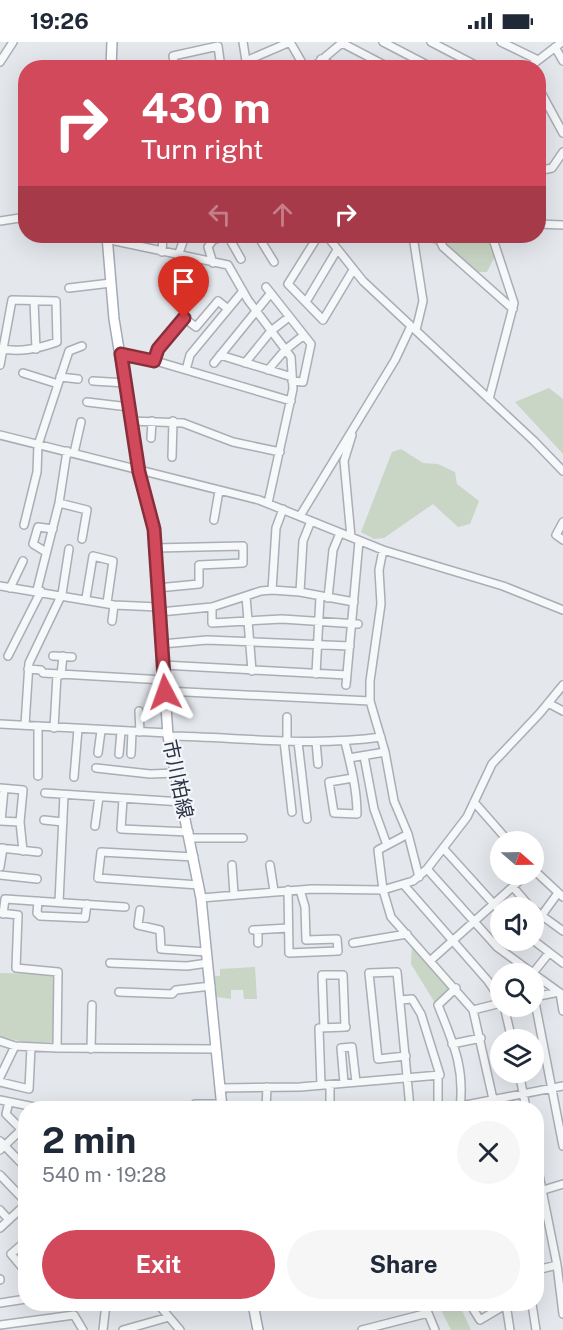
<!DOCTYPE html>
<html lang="en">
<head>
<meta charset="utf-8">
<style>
	:root { --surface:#fff; --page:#f6f6f7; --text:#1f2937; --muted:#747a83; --accent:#d1495b }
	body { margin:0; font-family:"Public Sans","Noto Sans JP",sans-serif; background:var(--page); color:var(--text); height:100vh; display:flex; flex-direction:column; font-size:22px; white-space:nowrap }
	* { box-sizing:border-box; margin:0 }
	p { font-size:20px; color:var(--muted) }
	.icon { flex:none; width:33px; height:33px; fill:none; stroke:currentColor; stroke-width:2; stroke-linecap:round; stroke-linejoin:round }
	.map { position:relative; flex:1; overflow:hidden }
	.drawer { position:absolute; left:18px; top:1059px; width:526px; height:210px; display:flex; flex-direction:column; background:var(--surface); border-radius:24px; box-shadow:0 6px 24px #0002 }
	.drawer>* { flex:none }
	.hud { position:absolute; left:18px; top:18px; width:528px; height:183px; border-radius:24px; box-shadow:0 6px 24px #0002; background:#d1495b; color:#fff; overflow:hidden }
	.needle { width:39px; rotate:110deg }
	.controls { position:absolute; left:490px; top:789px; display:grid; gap:12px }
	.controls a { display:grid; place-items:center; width:54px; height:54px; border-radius:50%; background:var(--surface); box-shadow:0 6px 24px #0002; font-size:30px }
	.pin { position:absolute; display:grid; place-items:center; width:51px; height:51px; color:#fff; margin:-62px -26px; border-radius:50% 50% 50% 0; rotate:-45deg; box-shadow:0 0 6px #0007 }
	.pin .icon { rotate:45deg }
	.me { position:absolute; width:66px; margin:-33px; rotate:356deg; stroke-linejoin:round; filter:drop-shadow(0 0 4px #0008) }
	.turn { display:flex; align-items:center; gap:21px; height:126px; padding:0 24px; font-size:27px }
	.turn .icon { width:78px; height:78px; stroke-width:2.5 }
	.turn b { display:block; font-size:42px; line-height:51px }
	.lanes { display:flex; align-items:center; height:57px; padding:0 24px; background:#0003; justify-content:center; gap:30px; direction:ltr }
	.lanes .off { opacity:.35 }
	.round { display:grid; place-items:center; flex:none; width:63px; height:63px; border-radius:32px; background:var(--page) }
	.overview { display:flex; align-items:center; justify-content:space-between; height:102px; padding:0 24px }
	h1 { font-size:36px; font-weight:700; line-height:45px }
	.cta { display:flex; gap:12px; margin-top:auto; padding:12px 24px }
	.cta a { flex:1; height:69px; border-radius:36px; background:var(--accent); color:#fff; font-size:24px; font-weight:700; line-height:69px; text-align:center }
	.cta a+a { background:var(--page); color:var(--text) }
	.status { display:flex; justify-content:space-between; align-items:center; height:42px; padding:0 30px; background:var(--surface); direction:ltr }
	.status svg { height:16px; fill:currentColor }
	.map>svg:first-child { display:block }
</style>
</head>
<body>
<div class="status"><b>19:26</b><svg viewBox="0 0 49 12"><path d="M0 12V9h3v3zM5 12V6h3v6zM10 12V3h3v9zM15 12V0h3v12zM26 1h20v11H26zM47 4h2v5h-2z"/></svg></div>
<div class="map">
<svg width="563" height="1288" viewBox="0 0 563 1288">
	<rect width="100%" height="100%" fill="#e4e7ec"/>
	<!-- green -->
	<path fill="#c9d6c5" d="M418,194h70l7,6v14l-8,16h-19l-26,-24z
		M549,346l14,11v55l-48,-52z
		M401,407l22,14 15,1 17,8 2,12 22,17 -9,23 -12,3 -25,-23 -49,34 -10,1 -13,-7 31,-80z
		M412,902l40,45 -17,14 -24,-39z
		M255,925l2,32h-13l-1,-9h-12v9l-15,-2 -2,-21h6v-7z
		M0,931l55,1 -2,68 -22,1 -31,-6z
		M438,1262h21l12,26h-20z"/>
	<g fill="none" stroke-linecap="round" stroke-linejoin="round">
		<defs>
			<path id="minor" d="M243,0l3,19 44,-19
				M290,0l15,26
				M383,0l50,26
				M431,0l50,26
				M501,0l37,18
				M342,1l48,25
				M555,5l8,14
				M321,17l15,9
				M0,20l13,-20
				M175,26l-2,-12 45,-10 3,22
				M312,26l31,-26
				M528,26l34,-26
				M538,45l25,46
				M538,129l14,-3 11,-16
				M0,179l26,-4
				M538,182l25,1
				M228,194l13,23
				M258,194l16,26
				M318,194l-30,48 35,36 30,-50
				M327,194l36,45 171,160 29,30
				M413,194l10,65 -7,29
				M438,194l5,11 70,62
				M277,196l4,-2
				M106,197l122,26 20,35 43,57 2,32 -25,114
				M162,210l1,-16
				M178,214l7,-20
				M213,221l-5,-16 5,-7 12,-4
				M266,245l45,57 -8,38 -11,-1
				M69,246l42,-5
				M34,259l2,48
				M306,260l31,-52
				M0,307c22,3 37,0 57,-7l-1,-41 -44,-1 -12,65
				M121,312h11l159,47
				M220,313l72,22
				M154,319l4,-12 26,-31 12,9 22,-26 10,8
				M214,321l56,-69
				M245,321l26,-32 18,-14
				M186,328l4,-15 53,-64
				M268,328l17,-20 19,-15
				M23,331l35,11
				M60,335l18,2
				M93,339l33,2
				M489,357l25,-96 -22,-67
				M87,360l42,5
				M131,379l52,2 50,19 47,10
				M0,393l259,65 124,50 120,36 60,24
				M151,396l1,-17
				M74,411l7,-31
				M172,415l1,-36
				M59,461l28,7 -5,29
				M300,474l95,-156 16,-34
				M214,478l5,-29
				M563,480l-7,13 7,5
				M24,483l13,-53 1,-27 31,-94 13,-5
				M351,495l-7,-76 8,-26
				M155,506l88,-2v17l-44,2v19l-42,4
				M383,508l-4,20 2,34 -11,77v20l15,51 9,49 14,33 11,43
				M46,510l-13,-8 5,-17 15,2
				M0,544l114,19 44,2
				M10,546l13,-27
				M37,548l22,-87 8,-52
				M272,548l4,-62 7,-19
				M300,550l3,-51 8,-20
				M246,554l6,75
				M86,556l7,-42 20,5 -6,42
				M328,556l5,-48 7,-17
				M212,565v16l70,-4 76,5
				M160,570l52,-5 49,-16 11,-1 28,2 54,10
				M112,579l2,-16
				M162,602l45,-4 143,6
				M8,614l33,-65
				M53,614l19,1
				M163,623l184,10
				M28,627l13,1 2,3 121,7
				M316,632l4,-77
				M61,633l2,-19
				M346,643l13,-144
				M165,649l205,10
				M548,661l15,8
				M139,669l1,21
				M0,682l168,9
				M25,683l4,-62 33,-69 7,-45
				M54,686l3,-53
				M168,694c71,1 142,11 213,1
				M284,699l8,71
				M287,699v-24
				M298,700l9,77
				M316,700l2,22
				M345,700c6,24 12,48 12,72l-23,-1 -5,-31 24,-4
				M98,711l3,-22
				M119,712l2,-22
				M131,712l1,-22
				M364,714l10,53 13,36
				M349,716l36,-6
				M96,726l54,6 26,-1
				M38,734v-50
				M74,735l4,-48
				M0,746l23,2 -3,32 3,29
				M45,751l137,9
				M123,757l-2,30 68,3
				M474,760l35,40
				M44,778l19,2
				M0,779l20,1
				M1,779l3,-32
				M95,784l4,-29
				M408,792l-30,16 5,40 8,27 82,93 22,98
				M190,796h53
				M0,806l38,4
				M443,806l58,64
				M194,815l-93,-5 -3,26 101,7
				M232,823l2,29
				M270,823l4,26
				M0,825l3,-19
				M427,827l70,78 37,27
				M534,828l29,27
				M0,833l37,4
				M404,843l84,96 13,19
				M513,845l18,21
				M288,848l1,63 49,-2 -1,-12 -31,1 -1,-33 -5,-17
				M201,856l111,-9 71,1 30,-9 14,-12 40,-52 25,-53 48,-51 23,-28
				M38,859l-1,12 3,3 45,2 2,-14
				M59,860l5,-107
				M140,868l-2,15 22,5 1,19 46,3
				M534,868l29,21
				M0,871l18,2 -2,53 42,4 -1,76
				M3,872l2,-15 120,8
				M534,884l24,-33
				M253,888l35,-2
				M533,898l30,23
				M258,901v-13
				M353,901l54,-9
				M430,919l97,-87
				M110,921l77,3 21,-3
				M533,931l16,-20
				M534,932l29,21
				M456,946l-18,17c15,38 27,62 22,103
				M119,950l53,2 4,-4 35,-4
				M560,951l3,18
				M534,955l29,149
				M534,955l25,-5
				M504,964l8,34
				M473,968l28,-7
				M324,986l-2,-53h21l2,52
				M0,999l15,5 42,2 159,1
				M452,1002l29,-6
				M91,1007l1,-44
				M406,1014l-28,3 -9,-86 28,-1 13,136
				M519,1030l7,36
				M0,1035l15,-31
				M0,1040l29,7 2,-42
				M344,1041l-3,-35 11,-1 4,35
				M321,1043l-2,-57 27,-1
				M330,1043v23
				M220,1046l80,-1 140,-12 -19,-61 -9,-15 -12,1
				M0,1058l39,8
				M9,1060l-3,12 20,20
				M461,1064l102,-20
				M169,1065l26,1
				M195,1066v-4h27
				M266,1066l1,-21
				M438,1066v-32
				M0,1099l26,27
				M0,1108l22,-21 4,1
				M537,1123l20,100 6,49
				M0,1133l26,27
				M537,1150l26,-8
				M0,1168l9,10
				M0,1186l26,-24
				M26,1199l-15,13 15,18
				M537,1228l20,-5
				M0,1237v1
				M0,1261l26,-4
				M158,1262l22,26
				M470,1262l10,16 27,-16
				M506,1262l4,26
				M532,1262l4,26
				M0,1283l74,-10 9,15
				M103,1288l3,-26
				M123,1288l46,-13
				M362,1288l66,-17 7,17"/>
			<path id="major" d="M111,26l1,-26
				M107,194l7,83 25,153 15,57 14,207 33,162 21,210
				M253,1262l5,26"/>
		</defs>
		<!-- minor casing -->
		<use href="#minor" stroke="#a9aeb7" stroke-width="10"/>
		<!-- major casing -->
		<use href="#major" stroke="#a3abb8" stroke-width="12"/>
		<!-- minor -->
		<use href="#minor" stroke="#f7f8fa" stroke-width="7"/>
		<!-- major -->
		<use href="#major" stroke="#fff" stroke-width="9"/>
	</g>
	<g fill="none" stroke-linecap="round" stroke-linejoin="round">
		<defs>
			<path id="route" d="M165,650l-11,-163 -15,-57 -18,-118 33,7 4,-12 26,-31"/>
		</defs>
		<!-- route casing -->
		<use href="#route" stroke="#882f3b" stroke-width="15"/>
		<!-- route -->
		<use href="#route" stroke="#d1495b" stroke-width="10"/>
	</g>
	<g text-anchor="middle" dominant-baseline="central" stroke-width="4.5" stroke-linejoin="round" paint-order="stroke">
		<!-- street labels -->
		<g font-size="20" fill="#2b3445" stroke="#f4f6f9">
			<text transform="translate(178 737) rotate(78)">市川柏線</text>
		</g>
	</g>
</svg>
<div class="controls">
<a><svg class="needle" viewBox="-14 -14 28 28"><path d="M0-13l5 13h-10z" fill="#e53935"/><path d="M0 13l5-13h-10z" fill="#747a83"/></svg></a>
<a><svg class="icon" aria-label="sound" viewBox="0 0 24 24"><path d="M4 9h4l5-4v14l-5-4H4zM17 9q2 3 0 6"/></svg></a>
<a><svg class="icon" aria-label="search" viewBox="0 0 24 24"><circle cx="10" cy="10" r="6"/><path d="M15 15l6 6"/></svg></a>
<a><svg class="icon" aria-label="layers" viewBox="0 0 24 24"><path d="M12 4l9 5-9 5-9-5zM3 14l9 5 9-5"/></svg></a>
</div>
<div class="pin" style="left:184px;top:276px;background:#d93025"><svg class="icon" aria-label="arrive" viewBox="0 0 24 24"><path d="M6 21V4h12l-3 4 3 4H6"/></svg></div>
<svg class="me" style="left:165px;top:650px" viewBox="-20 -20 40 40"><path d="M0-17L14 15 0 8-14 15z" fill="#d1495b" stroke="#fff" stroke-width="4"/></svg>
<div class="hud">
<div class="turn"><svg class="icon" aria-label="right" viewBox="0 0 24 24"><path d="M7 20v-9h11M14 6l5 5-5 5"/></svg><div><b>430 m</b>Turn right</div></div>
<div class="lanes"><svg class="icon off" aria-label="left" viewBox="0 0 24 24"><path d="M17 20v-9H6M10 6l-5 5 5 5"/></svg><svg class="icon off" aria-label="ahead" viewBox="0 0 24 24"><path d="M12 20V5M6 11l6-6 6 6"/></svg><svg class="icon" aria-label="right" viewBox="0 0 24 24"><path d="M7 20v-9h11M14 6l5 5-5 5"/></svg></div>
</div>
<section class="drawer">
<div class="overview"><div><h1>2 min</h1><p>540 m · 19:28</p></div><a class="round"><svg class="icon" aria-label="close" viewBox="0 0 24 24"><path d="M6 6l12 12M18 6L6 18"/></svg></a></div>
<div class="cta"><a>Exit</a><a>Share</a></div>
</section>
</div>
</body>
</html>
